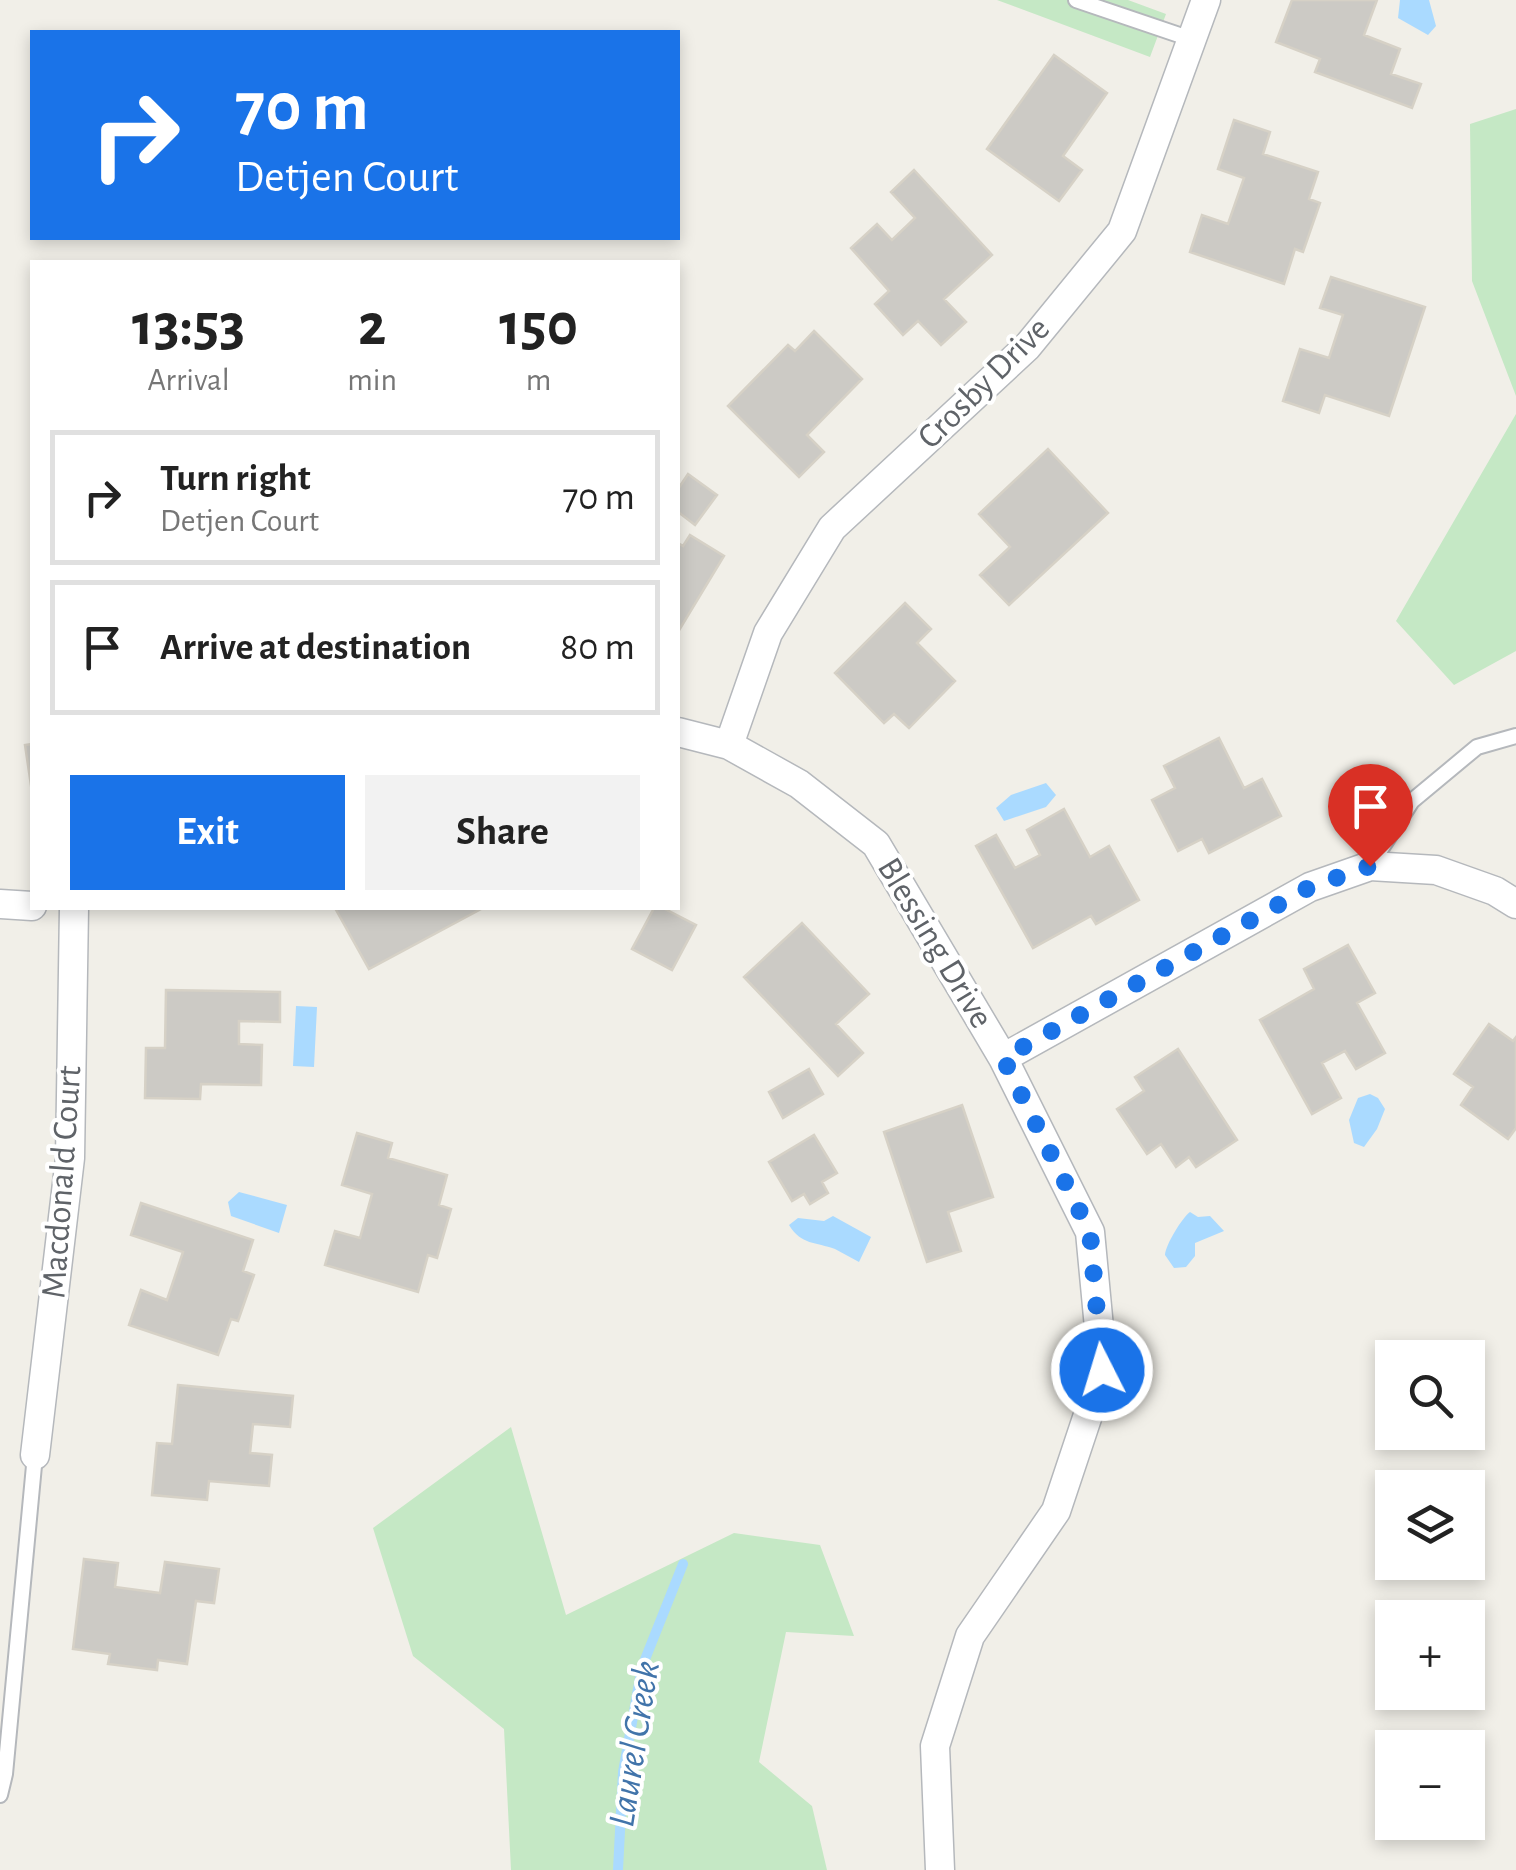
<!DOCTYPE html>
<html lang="en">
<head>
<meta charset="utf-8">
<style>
	:root { --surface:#fff; --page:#f2f2f2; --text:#222; --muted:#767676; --line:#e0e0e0; --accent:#1a73e8 }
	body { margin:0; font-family:"Alegreya Sans",sans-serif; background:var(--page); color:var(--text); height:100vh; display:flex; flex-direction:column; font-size:38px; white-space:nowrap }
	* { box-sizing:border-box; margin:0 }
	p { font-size:32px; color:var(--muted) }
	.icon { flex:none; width:55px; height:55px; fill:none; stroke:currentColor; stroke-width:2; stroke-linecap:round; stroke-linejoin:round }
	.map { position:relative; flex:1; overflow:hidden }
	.drawer { position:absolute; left:30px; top:260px; width:650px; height:650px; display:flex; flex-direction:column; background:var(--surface); border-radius:0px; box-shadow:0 5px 15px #0003 }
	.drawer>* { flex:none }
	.top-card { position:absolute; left:30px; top:30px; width:650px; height:210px; border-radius:0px; box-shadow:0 5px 15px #0003; background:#1a73e8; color:#fff; overflow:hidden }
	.fabs { position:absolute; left:1375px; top:1340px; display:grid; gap:20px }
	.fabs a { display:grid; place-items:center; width:110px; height:110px; border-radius:0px; background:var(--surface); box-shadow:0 5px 15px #0003; font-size:50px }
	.pin { position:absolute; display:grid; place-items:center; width:85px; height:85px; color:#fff; margin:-102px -42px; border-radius:50% 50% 50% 0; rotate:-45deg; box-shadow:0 0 10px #0007 }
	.pin .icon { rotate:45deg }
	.me { position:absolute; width:110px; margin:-55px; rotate:355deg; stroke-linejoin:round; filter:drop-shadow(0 0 8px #0008) }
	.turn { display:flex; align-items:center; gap:35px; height:210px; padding:0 40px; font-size:45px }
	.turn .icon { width:130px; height:130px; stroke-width:2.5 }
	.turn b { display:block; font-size:70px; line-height:85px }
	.eta { display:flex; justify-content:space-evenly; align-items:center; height:170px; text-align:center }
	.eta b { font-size:60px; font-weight:700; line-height:70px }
	.primary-button { display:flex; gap:20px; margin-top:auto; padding:20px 40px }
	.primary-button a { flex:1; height:115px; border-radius:0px; background:var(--accent); color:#fff; font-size:40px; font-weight:700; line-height:115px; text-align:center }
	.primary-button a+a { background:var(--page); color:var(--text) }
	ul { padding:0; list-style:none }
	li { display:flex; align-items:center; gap:30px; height:135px; margin:0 20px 15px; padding:0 20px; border:5px solid var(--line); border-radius:0px }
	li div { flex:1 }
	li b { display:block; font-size:38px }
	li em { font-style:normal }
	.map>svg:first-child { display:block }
</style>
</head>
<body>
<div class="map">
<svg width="1516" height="1870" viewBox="0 0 1516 1870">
	<rect width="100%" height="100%" fill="#f1efe8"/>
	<!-- green -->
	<path fill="#c5e8c5" d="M997,0h131l38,14 -16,43z
		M1516,109v287l-44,-115 -2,-157z
		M1516,414v237l-62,34 -58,-64z
		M511,1427l55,188 168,-82 86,12 34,91 -68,-4 -27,130 53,44 15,64h-316l-7,-141 -91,-73 -40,-128z"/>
	<!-- water -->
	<path fill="#aadaff" d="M1400,0h29l7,26 -8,9 -30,-17z
		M1046,783l10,12 -10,12 -42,14 -8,-13 15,-13z
		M296,1006l21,1 -3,60 -21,-1z
		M1370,1094l8,4 7,11 -8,20 -13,18 -10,-4 -5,-23 9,-22z
		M239,1192l48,13 -8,28 -48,-17 -3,-14z
		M1190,1212l8,5 12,-1 14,15 -29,12v13l-9,11 -12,1 -9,-13c1,-11 17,-37 25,-43z
		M833,1216l38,21 -12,25c-8,-4 -16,-9 -24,-13 -19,-7 -34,-4 -46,-24l9,-7 26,3z"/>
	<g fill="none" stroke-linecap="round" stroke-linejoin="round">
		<!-- stream -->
		<path stroke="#aadaff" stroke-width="10" d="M618,1870l5,-98 19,-105 41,-103"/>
	</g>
	<!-- building -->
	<path fill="#cccac5" stroke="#d6d1c6" stroke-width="2.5" d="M1292,0h85l-13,35 36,14 -9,25 30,10 -9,24 -97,-36 5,-13 -44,-17z
		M1054,55l53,38 -44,63 19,14 -23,31 -72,-52z
		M1234,120l36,12 -7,22 55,18 -9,27 11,4 -17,49 -8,-3 -11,35 -94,-32 12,-37 26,9 16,-46 -26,-9z
		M914,170l78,85 -48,44 22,23 -25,23 -23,-24 -15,14 -28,-31 14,-13 -38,-43 26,-24 15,16 23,-22 -24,-26z
		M1331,277l94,30 -36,109 -64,-21 -6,18 -36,-12 17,-52 29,9 14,-43 -23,-7z
		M814,331l48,48 -55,56 17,17 -25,25 -71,-71 60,-61 7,6z
		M1048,449l60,64 -99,92 -29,-30 30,-28 -31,-33z
		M688,474l29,21 -22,30 -17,-13v-23z
		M690,535l34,21 -46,76v-89l5,3z
		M905,603l26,26 -14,14 38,38 -46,47 -15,-14 -10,9 -49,-50z
		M1219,738l25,50 18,-9 19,37 -72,37 -7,-14 -24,12 -26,-51 23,-12 -11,-22z
		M32,744v48l-7,-47z
		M1064,809l26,48 19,-11 30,54 -43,24 -5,-8 -58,32 -57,-102 20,-11 19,33 25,-13 -13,-25z
		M335,908h148l-114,61z
		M654,908h9l33,17 -24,45 -40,-21z
		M802,923l67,71 -33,30 27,29 -25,23 -94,-99z
		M1348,945l27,48 -18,10 28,50 -29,16 -11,-18 -23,12 19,35 -29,16 -52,-94 54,-31 -10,-20z
		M166,990l114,2v30l-41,-1v23l23,1 -1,40 -60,-1 -1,15 -55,-1 1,-50h19z
		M1489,1024l24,17 3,-4v91l-8,11 -47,-34 12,-18 -19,-13z
		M1178,1049l59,91 -41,27 -7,-10 -13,10 -15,-23 -14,10 -30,-45 27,-18 -9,-14z
		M809,1069l14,25 -40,24 -14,-26z
		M962,1105l31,92 -45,15 13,39 -34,11 -43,-130z
		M357,1133l35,10 -4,15 59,17 -8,30 12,4 -14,49 -9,-3 -10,37 -93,-27 10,-34 25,7 12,-44 -30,-9z
		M814,1135l23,38 -15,9 6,11 -18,11 -6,-10 -12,7 -23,-39z
		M141,1203l112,37 -10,31 11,4 -16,46 -7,-2 -13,36 -89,-30 12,-35 26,10 16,-48 -52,-17z
		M178,1385l115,11 -3,31 -37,-3 -3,29 22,2 -3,31 -60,-5 -2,19 -55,-5 5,-52 15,1z
		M84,1559l34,4 -3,24 45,6 5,-31 54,7 -5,34 -18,-2 -9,63 -29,-4 -1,10 -49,-6 2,-10 -37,-5z"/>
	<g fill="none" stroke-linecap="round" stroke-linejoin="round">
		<defs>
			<path id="lane" d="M1076,0l115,39
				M1370,866l42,-65 65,-54 39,-11
				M0,1795l5,-21 30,-319"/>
			<path id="street" d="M678,732l51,13 70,39 77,60 127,214 87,174 13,138 -47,141 -86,125 -35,110 5,124
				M729,745l39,-112 64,-105 195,-181 95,-116 84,-231
				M0,904l32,2
				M1003,1058l307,-171 60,-21 66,4 59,21 21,13
				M35,1455l35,-297 4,-250"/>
		</defs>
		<!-- lane casing -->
		<use href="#lane" stroke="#b5b8bc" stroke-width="18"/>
		<!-- street casing -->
		<use href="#street" stroke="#b5b8bc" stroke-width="31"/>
		<!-- lane -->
		<use href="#lane" stroke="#fff" stroke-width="14"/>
		<!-- street -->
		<use href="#street" stroke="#fff" stroke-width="28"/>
	</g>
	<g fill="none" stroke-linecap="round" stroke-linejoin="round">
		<!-- route -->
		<path stroke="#1a73e8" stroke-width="18" stroke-dasharray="0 32.4" d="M1102,1370l-12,-138 -87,-174 307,-171 60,-21"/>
	</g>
	<g text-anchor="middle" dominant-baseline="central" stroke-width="8" stroke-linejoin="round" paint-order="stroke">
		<!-- street labels -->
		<g font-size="35" fill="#5f6368" stroke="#fff">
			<text transform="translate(984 383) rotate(-45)">Crosby Drive</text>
			<text transform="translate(935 943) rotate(59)">Blessing Drive</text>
			<text transform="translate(62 1182) rotate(-86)">Macdonald Court</text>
		</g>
		<!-- water labels -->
		<g font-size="38" font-style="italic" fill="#4174aa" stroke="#fff">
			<text transform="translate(635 1744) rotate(-81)">Laurel Creek</text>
		</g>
	</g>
</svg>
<div class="fabs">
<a><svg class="icon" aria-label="search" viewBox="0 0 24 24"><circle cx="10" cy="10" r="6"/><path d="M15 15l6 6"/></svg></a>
<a><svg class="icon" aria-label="layers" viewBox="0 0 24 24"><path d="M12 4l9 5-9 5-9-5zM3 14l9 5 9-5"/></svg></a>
<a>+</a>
<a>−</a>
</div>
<div class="pin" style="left:1370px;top:866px;background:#d93025"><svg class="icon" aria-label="arrive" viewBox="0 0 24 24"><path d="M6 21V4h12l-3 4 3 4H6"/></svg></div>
<svg class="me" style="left:1102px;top:1370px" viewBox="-20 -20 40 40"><circle r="17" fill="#1a73e8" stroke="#fff" stroke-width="3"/><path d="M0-11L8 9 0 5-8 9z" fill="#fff"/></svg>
<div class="top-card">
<div class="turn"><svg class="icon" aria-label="right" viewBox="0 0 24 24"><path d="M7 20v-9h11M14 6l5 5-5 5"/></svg><div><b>70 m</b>Detjen Court</div></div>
</div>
<section class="drawer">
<div class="eta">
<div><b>13:53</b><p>Arrival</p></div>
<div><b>2</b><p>min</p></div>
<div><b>150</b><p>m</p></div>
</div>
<ul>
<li><svg class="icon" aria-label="right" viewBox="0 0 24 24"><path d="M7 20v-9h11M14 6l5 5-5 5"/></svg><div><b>Turn right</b><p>Detjen Court</p></div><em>70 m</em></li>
<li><svg class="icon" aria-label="arrive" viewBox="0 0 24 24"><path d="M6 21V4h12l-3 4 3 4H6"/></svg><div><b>Arrive at destination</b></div><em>80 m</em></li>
</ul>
<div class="primary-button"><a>Exit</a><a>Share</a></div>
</section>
</div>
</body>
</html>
